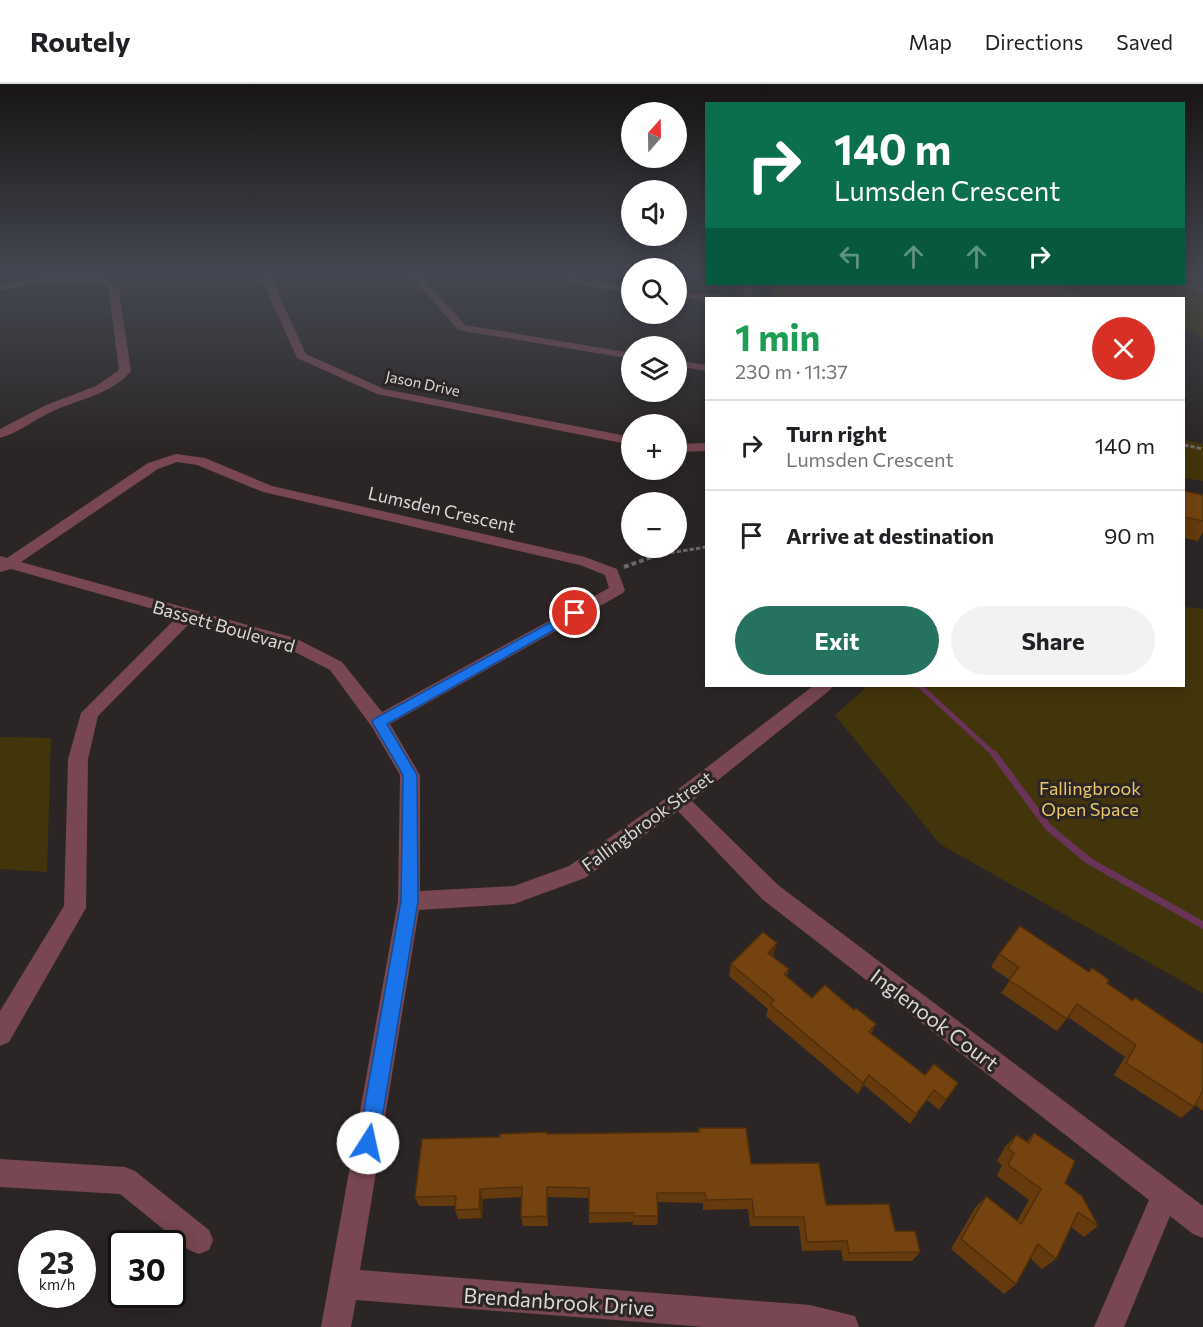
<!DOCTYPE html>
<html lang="en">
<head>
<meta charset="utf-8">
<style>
	:root { --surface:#fff; --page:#f2f2f2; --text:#202124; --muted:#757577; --line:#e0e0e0; --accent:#257261 }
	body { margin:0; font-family:Commissioner,sans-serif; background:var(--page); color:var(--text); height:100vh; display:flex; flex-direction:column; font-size:22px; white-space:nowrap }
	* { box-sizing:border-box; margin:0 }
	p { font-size:20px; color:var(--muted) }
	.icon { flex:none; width:33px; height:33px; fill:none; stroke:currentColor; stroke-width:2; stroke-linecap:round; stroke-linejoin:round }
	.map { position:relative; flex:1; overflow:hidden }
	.drawer { position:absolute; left:705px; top:213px; width:480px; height:390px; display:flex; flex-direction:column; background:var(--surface); border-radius:0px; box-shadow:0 3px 15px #0003 }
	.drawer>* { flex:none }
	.banner { position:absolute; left:705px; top:18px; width:480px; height:183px; border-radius:0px; box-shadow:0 3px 15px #0003; background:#0b6e4f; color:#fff; overflow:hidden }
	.needle { width:39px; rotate:20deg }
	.fabs { position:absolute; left:621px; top:18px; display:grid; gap:12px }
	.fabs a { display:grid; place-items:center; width:66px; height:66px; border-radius:50%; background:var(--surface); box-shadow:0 3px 15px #0003; font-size:30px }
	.speed { position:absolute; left:18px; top:1146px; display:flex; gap:12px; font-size:30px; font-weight:700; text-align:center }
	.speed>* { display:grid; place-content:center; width:78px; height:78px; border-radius:50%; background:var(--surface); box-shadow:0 3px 15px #0003; line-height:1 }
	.speed small { font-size:15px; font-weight:400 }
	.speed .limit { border:3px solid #111; border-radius:9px; background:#fff; color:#111 }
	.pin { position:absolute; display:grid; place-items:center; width:51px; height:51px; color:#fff; margin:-26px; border:3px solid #fff; border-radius:50%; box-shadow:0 2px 6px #0007 }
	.me { position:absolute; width:66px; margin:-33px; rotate:10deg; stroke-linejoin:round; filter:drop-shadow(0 0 4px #0008) }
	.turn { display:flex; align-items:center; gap:21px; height:126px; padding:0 30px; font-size:27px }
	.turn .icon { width:78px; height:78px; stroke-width:2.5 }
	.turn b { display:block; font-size:42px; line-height:51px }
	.lanes { display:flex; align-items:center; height:57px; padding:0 30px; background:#0003; justify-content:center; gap:30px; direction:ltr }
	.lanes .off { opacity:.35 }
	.round { display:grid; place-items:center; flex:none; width:63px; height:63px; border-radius:32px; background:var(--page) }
	.overview { display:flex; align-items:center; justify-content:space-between; height:102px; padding:0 30px }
	h1 { font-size:36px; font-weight:700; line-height:45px; color:#1e9e55 }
	.cta { display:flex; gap:12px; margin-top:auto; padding:12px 30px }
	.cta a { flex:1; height:69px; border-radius:36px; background:var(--accent); color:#fff; font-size:24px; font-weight:700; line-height:69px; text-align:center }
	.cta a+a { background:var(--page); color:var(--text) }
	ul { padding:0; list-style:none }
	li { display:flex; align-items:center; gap:18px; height:90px; padding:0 30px; border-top:2px solid var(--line) }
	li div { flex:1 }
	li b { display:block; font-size:22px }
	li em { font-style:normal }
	header { display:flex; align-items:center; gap:36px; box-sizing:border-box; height:84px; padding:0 30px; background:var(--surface); border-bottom:2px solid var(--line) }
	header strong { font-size:28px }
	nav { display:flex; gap:33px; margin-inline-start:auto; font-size:21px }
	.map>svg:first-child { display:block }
</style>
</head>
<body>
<header>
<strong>Routely</strong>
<nav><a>Map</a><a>Directions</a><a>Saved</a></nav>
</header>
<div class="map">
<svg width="1203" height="1243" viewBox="0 0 1203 1243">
	<rect width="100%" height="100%" fill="#2b2625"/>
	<!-- green -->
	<path fill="#43350b" d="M1184,190h10l9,8v56l-19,-11v-29h-114l-19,-14h133z
		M1184,356l19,4v37l-19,-3z
		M1184,523l19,2v384l-263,-149 -105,-129 33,-29h316z
		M0,653l51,1 -4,134 -47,-3z"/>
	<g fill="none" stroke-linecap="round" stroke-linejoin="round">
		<!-- stream-far2 -->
		<path stroke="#6a3459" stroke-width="4" d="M1181,200l22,6"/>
		<!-- stream-far1 -->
		<path stroke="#6a3459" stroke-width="5" d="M920,602l75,69"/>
		<!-- stream -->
		<path stroke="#6a3459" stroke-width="7" d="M994,670l54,73 41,34 114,64"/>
		<!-- path-far2 -->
		<path stroke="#6d6968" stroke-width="2" stroke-dasharray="4 1.5" stroke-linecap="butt" d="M1067,206l15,8"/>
		<!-- path-far1 -->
		<path stroke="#6d6968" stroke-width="3" stroke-dasharray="4.5 2" stroke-linecap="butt" d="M1184,361l19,4
			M651,472l55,-9"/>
		<!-- path -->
		<path stroke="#6d6968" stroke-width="4" stroke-dasharray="5 3" stroke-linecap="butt" d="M624,483l33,-12"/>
		<!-- street -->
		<path fill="#784751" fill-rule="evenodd" d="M259,190h10l37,80 78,35 248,48v8l-255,-51 -80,-36z
			M409,190h10l46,51 167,28v6l-174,-29z
			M561,190h11l6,6 54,7v6l-60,-9z
			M74,193l29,1 15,6 13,87c-20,24 -53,28 -80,41 -17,8 -33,21 -51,26v-9l46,-24 50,-19 23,-16 -11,-84c-33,-9 -75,-3 -108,5v-6l40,-7z
			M745,200h9l-2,14h-10z
			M676,208l47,3 5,3 -22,2 -30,-2z
			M676,276l30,5v6l-30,-5z
			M706,359v8l-30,1v-8z
			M176,370l29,4 67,28 313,71 32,12 8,21 -2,3 -233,131 30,51v116l94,-5 55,-20 103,-72 141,-108h20l-3,4 -138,111 86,84 425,321v32l-10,-4 -23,-18 -46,111h-30l55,-127 -387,-301 -84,-88 -93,67 -71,26 -95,6 -59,360 450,35 45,11 4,11h-154l-349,-27 -5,27h-30l77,-426 2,-126 -28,-48 -42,-57 -47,-24 -90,-26 -95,96 -10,43 -2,149 -77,134 -9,4v-35l64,-105 4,-147 13,-46 97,-97 -167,-47 -11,3v-16l7,2 141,-95zM177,378l20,3 66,27 317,73 25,10 4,13 -227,124 -40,-50 -47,-24 -274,-76 137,-93z
			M0,1075l125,8 10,4 74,59 4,10 -4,10 -10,4 -10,-4 -69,-56 -120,-7z"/>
	</g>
	<!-- wall -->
	<path fill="#643a0e" d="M1184,407l19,4v37l-5,9 -14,-3z
		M999,870l89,18 45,29 2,-3 68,46v67l-8,-6 -1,2 -13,11 -67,-43 11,-18 -57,-40 -11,14 -56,-38 9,-13 -19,-13z
		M774,871l-2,2 17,12 -2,7 25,22 42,12 22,14 -5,10 54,41 33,8 -19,27 -12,-10 -17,24 -46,-39 -6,9 -92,-78 2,-7 -39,-33 2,-12z
		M699,1044l52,36 75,41 69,26 25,21 -8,9h-69l-2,-11 -39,1 -3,-25h-49l-2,-17 -45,1v-7l-45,-1v14l-1,9h-24v-3l-44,1v-25l-41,-1v29h-25l-2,-9 1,-20 -39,2 -1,19 -24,1 -3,-9v-4h-36l-4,-9 133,-63 150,-2z
		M1034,1049l31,50 33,43 -14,11 -13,-10 -15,32 -14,10 -12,-11 -14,26 -12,10 -53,-45 24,-41 11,-12 31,25 12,-21 -32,-24 5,-11 -5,-4 8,-14 11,-12 10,7z"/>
	<!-- shaded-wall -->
	<path fill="#512f0b" d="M777,859l-3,12 -9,10 3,-12z
		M869,991l-5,10 -6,9 5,-11z
		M934,1006l-7,10 -17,24 6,-10z
		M547,1103l1,10v29l-1,-10z
		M480,1105l3,10 -1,19 -3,-9z"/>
	<!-- building -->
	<path fill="#744310" stroke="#512f0b" stroke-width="1.5" d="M773,200h289l16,14h-305z
		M1184,407l19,4v26l-19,-4z
		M1020,842l69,46 3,-4 17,12 -2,3 26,18 2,-3 68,46v46l-9,17 -68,-44 10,-18 -59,-41 -10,15 -58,-39 10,-13 -20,-13z
		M763,848l14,11 -9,10 21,16 -5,5 28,24 13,-13 29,25 2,-2 20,16 -7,8 56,43 9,-11 24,19 -12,17 -12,-10 -18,24 -47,-39 -6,8 -93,-79 4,-4 -43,-36z
		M699,1044h47l5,36 68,-1 7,42 63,-1 6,27h20l5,21 -71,1 -2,-12 -40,1 -3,-25h-50l-2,-18 -46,1 -1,-7h-48l1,23h-24v-3h-45v-25l-42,-1v29l-26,1 1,-30 -42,2 -1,20 -24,1 1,-14 -41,1 7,-58 78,-2v-3l47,-2v2l152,-2z
		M1034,1049l41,28 -10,22 17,13 16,30 -20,-14 -22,47 -18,-15 -22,40 -55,-45 25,-43 35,28 20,-35 -33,-24 6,-12 -6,-4 8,-14 13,8z"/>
	<!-- sky -->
	<linearGradient id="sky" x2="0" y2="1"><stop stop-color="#181514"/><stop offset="0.52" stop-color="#444751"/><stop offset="1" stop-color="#444751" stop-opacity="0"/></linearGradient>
	<rect width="1203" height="364" fill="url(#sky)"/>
	<!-- route -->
	<path fill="#1a73e8" stroke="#114b97" stroke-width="1.5" d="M575,525l6,4 -2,3 -192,108 30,51 1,126 -40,242 -3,7 -7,3 -7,-3 -3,-7 43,-242 2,-126 -31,-53 2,-3z"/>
	<g text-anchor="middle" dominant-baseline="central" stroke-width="6" stroke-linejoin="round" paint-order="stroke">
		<!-- far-street labels -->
		<g font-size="15" fill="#dad7d6" stroke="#2b2625">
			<text transform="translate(423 299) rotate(12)">Jason Drive</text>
		</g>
		<!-- street labels -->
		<g font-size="18" fill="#dad7d6" stroke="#2b2625">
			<text transform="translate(442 425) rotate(13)">Lumsden Crescent</text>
			<text transform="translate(224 542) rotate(16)">Bassett Boulevard</text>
			<text transform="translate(647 737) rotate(-36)">Fallingbrook Street</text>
		</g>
		<!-- park labels -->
		<g font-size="18" fill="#eac768" stroke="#2b2625">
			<text x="1090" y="704">Fallingbrook<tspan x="1090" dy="21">Open Space</tspan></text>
		</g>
		<!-- near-street labels -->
		<g font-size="21" fill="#dad7d6" stroke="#2b2625">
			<text transform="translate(935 935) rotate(37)">Inglenook Court</text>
			<text transform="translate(559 1217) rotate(4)">Brendanbrook Drive</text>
		</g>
	</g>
</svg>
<div class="fabs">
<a><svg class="needle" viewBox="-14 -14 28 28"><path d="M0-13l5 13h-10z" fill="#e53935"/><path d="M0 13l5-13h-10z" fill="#757577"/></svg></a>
<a><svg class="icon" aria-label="sound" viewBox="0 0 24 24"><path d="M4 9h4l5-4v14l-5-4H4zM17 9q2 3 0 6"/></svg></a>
<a><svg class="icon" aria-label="search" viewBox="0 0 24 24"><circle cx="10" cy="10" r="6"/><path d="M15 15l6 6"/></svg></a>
<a><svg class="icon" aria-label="layers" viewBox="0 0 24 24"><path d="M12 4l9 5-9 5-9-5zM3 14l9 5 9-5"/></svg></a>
<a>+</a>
<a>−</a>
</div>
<div class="speed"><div>23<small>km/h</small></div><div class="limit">30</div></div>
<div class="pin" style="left:575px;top:529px;background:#d93025"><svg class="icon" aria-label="arrive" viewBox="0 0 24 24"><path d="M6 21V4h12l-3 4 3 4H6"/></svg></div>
<svg class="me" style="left:368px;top:1059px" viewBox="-20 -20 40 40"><circle r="19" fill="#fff"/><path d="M0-13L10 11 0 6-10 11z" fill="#1a73e8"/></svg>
<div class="banner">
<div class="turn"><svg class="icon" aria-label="right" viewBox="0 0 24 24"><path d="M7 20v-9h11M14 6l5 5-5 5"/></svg><div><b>140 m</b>Lumsden Crescent</div></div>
<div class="lanes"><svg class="icon off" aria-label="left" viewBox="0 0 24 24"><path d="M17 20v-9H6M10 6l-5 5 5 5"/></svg><svg class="icon off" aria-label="ahead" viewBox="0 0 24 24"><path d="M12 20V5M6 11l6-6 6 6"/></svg><svg class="icon off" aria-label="ahead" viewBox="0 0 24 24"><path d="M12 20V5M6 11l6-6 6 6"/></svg><svg class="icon" aria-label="right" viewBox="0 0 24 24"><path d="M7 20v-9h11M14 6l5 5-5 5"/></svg></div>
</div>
<section class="drawer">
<div class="overview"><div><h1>1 min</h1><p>230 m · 11:37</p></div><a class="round" style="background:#d93025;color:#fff"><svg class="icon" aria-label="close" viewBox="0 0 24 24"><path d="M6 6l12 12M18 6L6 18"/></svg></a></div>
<ul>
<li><svg class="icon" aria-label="right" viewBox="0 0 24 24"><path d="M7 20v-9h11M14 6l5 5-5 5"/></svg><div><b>Turn right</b><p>Lumsden Crescent</p></div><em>140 m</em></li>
<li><svg class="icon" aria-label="arrive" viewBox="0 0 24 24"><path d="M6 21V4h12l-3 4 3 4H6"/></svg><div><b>Arrive at destination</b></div><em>90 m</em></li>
</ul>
<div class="cta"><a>Exit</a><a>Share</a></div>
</section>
</div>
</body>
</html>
